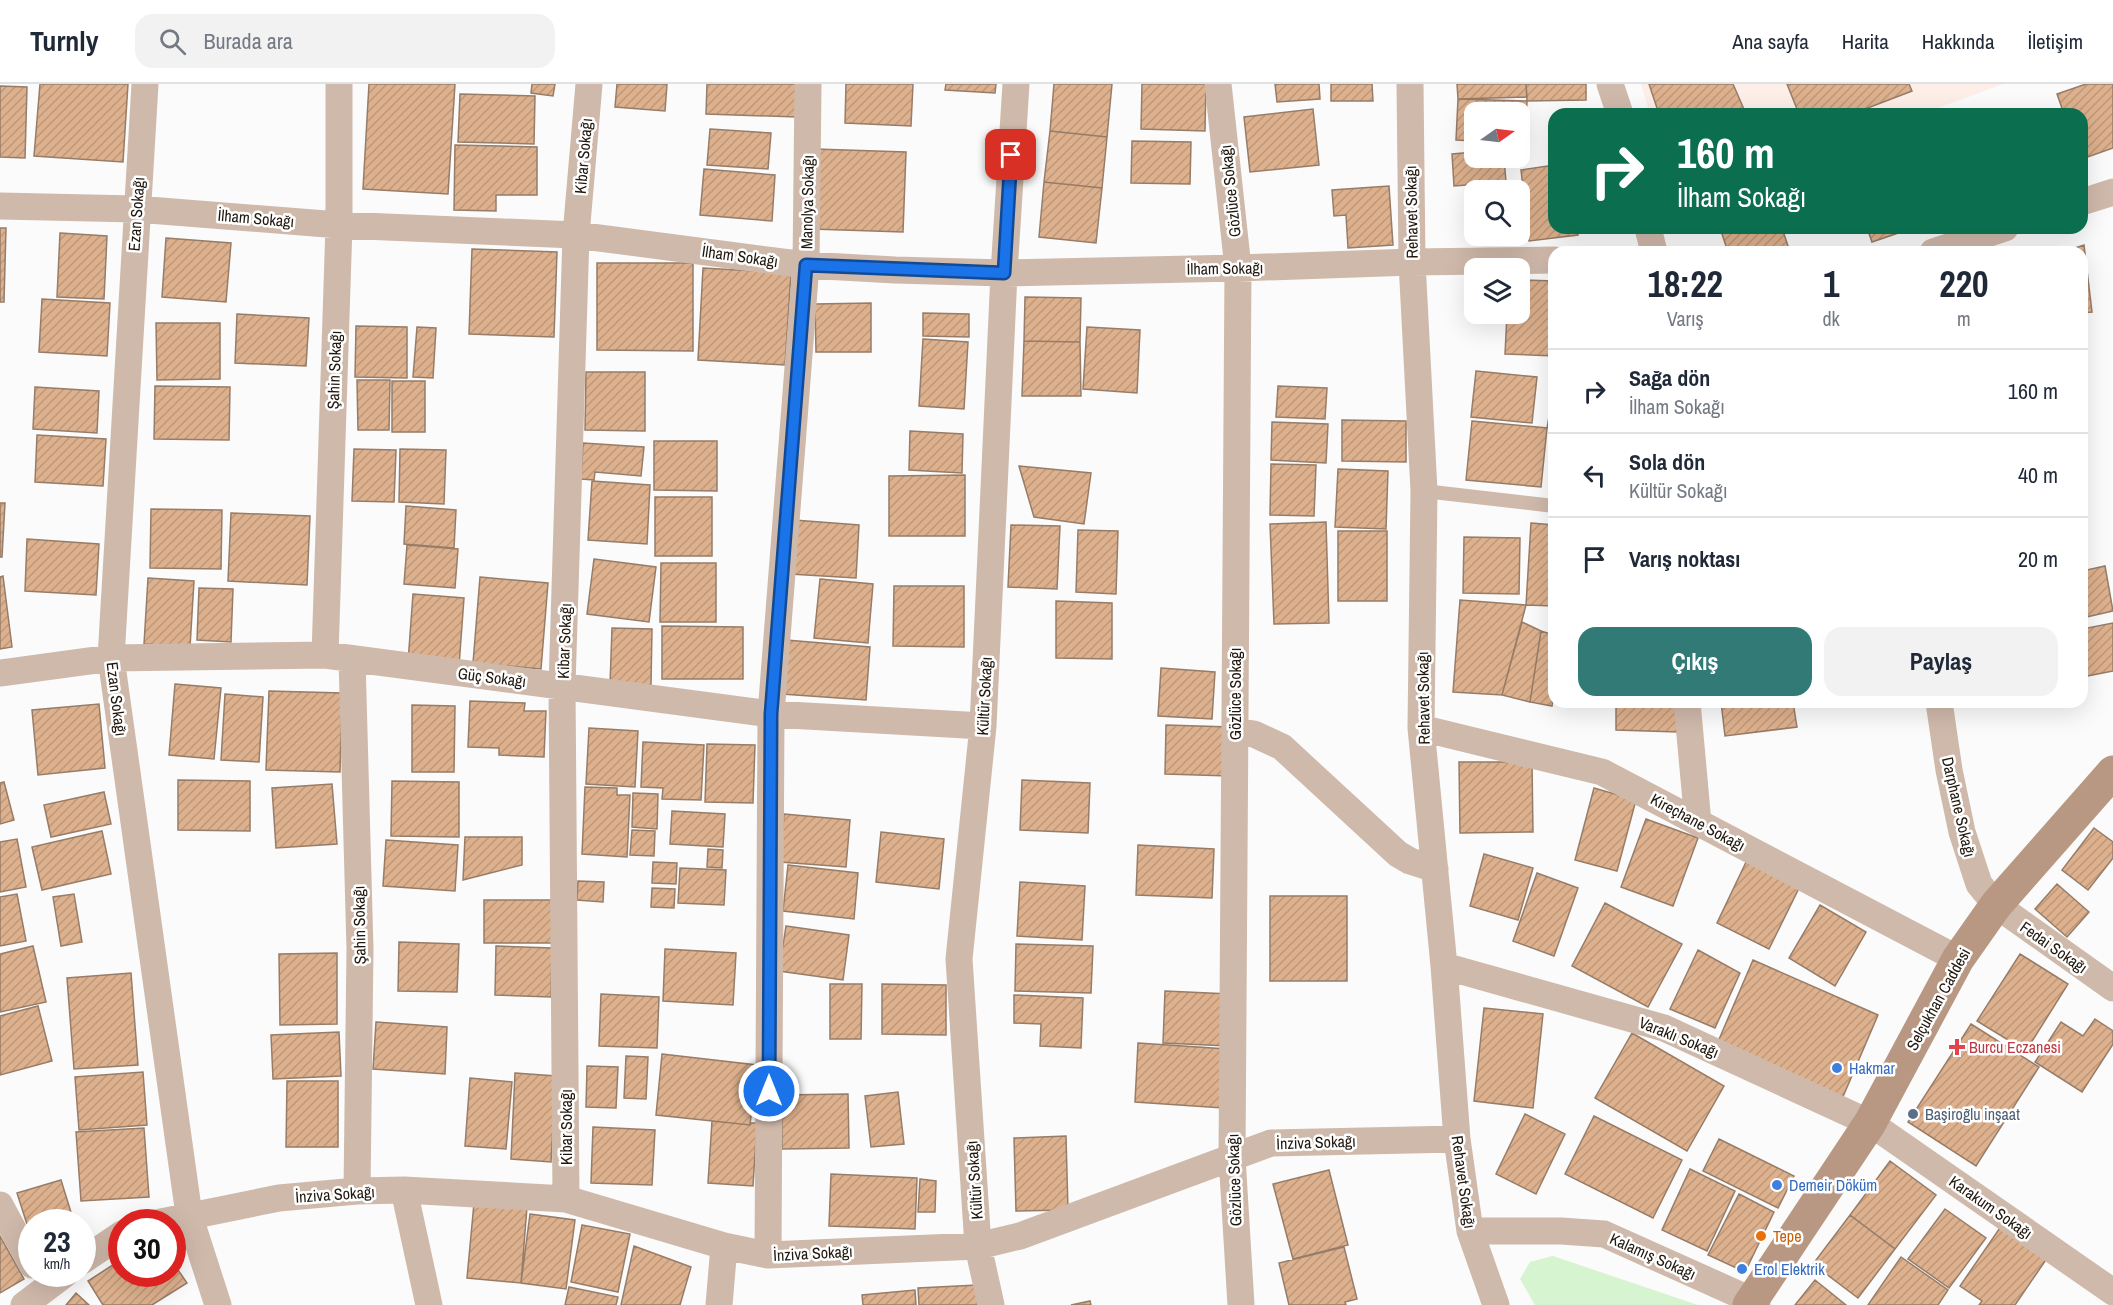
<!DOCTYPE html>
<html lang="tr">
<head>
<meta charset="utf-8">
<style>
	:root { --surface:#fff; --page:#f2f2f3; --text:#1f2937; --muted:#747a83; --line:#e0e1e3; --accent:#327a76 }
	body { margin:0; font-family:"Archivo Narrow",sans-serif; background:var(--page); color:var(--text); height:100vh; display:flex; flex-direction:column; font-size:22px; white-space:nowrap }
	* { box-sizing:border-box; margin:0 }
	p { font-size:20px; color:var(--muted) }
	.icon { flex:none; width:33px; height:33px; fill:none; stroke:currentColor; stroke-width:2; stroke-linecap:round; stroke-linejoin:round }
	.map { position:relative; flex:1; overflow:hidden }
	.details { position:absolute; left:1548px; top:162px; width:540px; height:462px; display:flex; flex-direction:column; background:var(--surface); border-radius:18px; box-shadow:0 6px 24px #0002 }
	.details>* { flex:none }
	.guide { position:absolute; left:1548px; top:24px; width:540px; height:126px; border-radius:18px; box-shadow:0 6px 24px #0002; background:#0b6e4f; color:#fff; overflow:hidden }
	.needle { width:39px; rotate:76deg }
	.fabs { position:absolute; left:1464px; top:18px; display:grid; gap:12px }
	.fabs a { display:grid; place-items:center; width:66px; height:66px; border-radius:12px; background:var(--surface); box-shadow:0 6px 24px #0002; font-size:30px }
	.speed { position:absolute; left:18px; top:1125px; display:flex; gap:12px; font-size:30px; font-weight:700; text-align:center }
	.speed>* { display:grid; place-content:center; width:78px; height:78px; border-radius:50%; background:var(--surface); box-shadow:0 6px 24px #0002; line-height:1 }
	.speed small { font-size:15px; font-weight:400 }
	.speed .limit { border:9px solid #d22; background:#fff; color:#111 }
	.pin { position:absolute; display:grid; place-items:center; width:51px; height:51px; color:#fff; margin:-26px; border-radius:12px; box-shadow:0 3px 9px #0006 }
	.me { position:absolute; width:66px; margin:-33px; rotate:0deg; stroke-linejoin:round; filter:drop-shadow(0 0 4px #0008) }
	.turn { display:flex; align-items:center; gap:21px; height:126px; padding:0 30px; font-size:27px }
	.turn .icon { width:78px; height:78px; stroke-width:2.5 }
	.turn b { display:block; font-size:42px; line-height:51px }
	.eta { display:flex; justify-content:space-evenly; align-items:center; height:102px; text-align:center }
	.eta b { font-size:36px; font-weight:800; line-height:42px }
	.button { display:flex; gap:12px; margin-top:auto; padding:12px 30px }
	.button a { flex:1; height:69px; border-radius:18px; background:var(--accent); color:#fff; font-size:24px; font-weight:800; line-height:69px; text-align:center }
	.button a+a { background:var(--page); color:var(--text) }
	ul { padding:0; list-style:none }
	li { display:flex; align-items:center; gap:18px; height:84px; padding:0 30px; border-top:2px solid var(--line) }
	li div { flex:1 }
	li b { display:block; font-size:22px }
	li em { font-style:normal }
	header { display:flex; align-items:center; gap:36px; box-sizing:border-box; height:84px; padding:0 30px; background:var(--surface); border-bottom:2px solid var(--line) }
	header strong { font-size:28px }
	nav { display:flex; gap:33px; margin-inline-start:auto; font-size:21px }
	.search { width:420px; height:54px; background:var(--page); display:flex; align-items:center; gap:15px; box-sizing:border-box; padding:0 21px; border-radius:18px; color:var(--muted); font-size:22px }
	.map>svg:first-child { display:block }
</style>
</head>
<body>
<header>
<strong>Turnly</strong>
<div class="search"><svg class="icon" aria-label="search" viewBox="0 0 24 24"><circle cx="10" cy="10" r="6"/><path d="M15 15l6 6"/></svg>Burada ara</div>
<nav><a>Ana sayfa</a><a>Harita</a><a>Hakkında</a><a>İletişim</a></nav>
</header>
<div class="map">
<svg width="2113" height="1221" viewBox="0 0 2113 1221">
	<defs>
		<pattern id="building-hatch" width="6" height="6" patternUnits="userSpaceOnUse" patternTransform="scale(1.5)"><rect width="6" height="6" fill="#deb18e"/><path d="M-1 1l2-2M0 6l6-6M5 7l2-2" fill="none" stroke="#be9879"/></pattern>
	</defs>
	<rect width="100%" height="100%" fill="#fbfbfb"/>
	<!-- industrial -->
	<path fill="#fdeee8" d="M1641,0h362l-81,30h-272z"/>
	<!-- green -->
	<path fill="#d6f4cf" d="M1552,1172h1l145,49h-163l-15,-26 10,-17z"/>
	<!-- building -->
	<path fill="url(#building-hatch)" stroke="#977c68" stroke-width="1.5" d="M40,0h88l-5,78 -89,-6z
		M369,0h86l-7,110 -85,-5z
		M532,0h23l-2,12 -22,-3z
		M617,0h50l-2,27 -50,-4z
		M707,0h91l-1,33 -91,-3z
		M846,0h67l-2,42 -66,-3z
		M946,0h50l-1,9 -50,-3z
		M1054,0h58l-5,53 -57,-6z
		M1142,0h64l-1,47 -64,-2z
		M1275,0h44l1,15 -43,3z
		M1331,0h41l1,17h-42z
		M1457,0h69l1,13 -69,2z
		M1526,0h60v16l-59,1z
		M1649,0h84l13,30h-87z
		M1787,0h122l3,7 -60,23h-53z
		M2086,0h27v64l-31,11v-45h-18l-7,-20z
		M0,2l27,1 -2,71 -25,-1z
		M460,10l75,2 -1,48 -76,-2z
		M1458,15l69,2 -2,41h-5v-30h-46v29l-18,-1z
		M1313,25l6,56 -69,7 -6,-55z
		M710,45l61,4 -3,36 -61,-4z
		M1050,47l57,6 -5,51 -58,-6z
		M1132,57l59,1 -1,42 -59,-1z
		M455,61l82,2v48h-41v16l-42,-1z
		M815,65l91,3 -3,80 -91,-3z
		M1474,68v6h30l2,24 -52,4 -2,-32z
		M1554,81v63h24v7l-49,6 -8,-71z
		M704,85l71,6 -3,46 -72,-6z
		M1044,98l58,6 -6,55 -57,-6z
		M1389,102l4,59 -45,3 -2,-33 -12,1 -2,-26z
		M0,144h6l-2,74h-4z
		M1720,144h62l8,24h-62z
		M1867,144h46l-41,14z
		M60,149l47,3 -3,63 -47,-2z
		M166,154l65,5 -5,59 -64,-5z
		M2084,161l8,67 -10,1v-61h-19z
		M472,165l85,3 -3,85 -85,-3z
		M597,179h96v88l-96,-1z
		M703,184l88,5 -6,92 -87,-5z
		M1520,196l34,1v75l-49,-2 2,-40h13z
		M1025,213l56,1 -1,44 -56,-1z
		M42,215l68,4 -3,53 -68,-4z
		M871,219v49h-55l-1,-48z
		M923,229l46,1v23l-46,-1z
		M237,230l72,4 -3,48 -71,-3z
		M156,239h64v56l-63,1z
		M356,242l51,1v51l-52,-1z
		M417,243l19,1 -3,50 -20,-1z
		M1087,243l53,3 -3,63 -54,-4z
		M923,255l45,3 -4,67 -45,-3z
		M1024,257l56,1 1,54h-59z
		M1476,287l61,6 -5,46 -61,-6z
		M586,288h59v59l-60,-1z
		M357,296h33l-1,50h-31z
		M392,297h33v51h-33z
		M155,302l75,1 -1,53 -75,-1z
		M1278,302l49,2 -2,31 -49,-2z
		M35,303l64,4 -2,42 -64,-4z
		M1554,304v41l-7,-1z
		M1342,336l64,1v41l-64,-1z
		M1472,337l75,7 -6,59 -75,-7z
		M1272,338l56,2 -2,39 -55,-3z
		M910,347l53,3 -1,39 -53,-3z
		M37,351l69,4 -3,47 -68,-4z
		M654,357h63v50l-63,-1z
		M583,359l61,4 -3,29 -46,-4 -1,8 -13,-1z
		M354,365l42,1 -2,52 -42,-1z
		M400,365l46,1 -2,54 -45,-2z
		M1271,380l45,1 -2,51 -44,-1z
		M1019,382l72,7 -7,51 -50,-7z
		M1338,385l50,2 -2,58 -51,-2z
		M965,391v61h-76v-60z
		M592,397l58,4 -3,59 -59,-4z
		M655,413h57v59h-57z
		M0,419h5l-3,54h-2z
		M406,422l50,4 -2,38 -50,-4z
		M151,425l71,1 -1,59 -71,-1z
		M231,429l79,3 -3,69 -79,-4z
		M794,436l65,5 -3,53 -66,-4z
		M1326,438l3,101 -55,1 -4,-100z
		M1531,439l23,2v81l-28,-1z
		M1011,441l49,1 -3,63 -49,-2z
		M1078,446l40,1 -2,63 -40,-2z
		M1338,447h49v70h-49z
		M1464,453l56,1 -1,56 -56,-1z
		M27,455l72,5 -3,51 -71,-4z
		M407,461l51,4 -3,39 -51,-4z
		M594,475l62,8 -7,55 -62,-8z
		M661,479h55v59h-56z
		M2105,482l8,45 -31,7v-47z
		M3,492l9,71 -12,2v-72z
		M480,493l68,6 -7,86 -68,-6z
		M148,494l46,3 -4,66 -46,-3z
		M820,495l53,5 -5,59 -54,-5z
		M894,502h70v61l-71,-1z
		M199,504l34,1 -2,53 -34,-2z
		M413,510l51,4 -5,68 -51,-4z
		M1460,516l66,5 -24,90 -49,-3z
		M1056,517l56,2v56l-56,-1z
		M1522,538l19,9 -11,71 -28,-7z
		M2113,539v48l-31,6v-48z
		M662,542l81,1v52h-81z
		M612,544l40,1 -1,56h-41z
		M1541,547l13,4v58l-2,13 -22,-4z
		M786,556l84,7 -4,53 -84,-6z
		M1161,584l54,4 -3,47 -54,-3z
		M175,600l46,4 -7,71 -45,-4z
		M269,607l73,2 -2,79 -74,-2z
		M225,610l38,3 -4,65 -38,-2z
		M470,617l55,2 -1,8h22l-2,46 -45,-2v-7l-31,-1z
		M1616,618h63l-1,30 -62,-2z
		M1721,618h72l4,25 -72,9z
		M99,620l6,64 -67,7 -6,-65z
		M412,621l43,1 -1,66h-42z
		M1166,641l64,2 -1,49 -64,-2z
		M589,644l49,3 -3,56 -49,-3z
		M643,658l61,3 -3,55 -39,-1 1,-11 -22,-1z
		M707,660l48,1 -2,58 -48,-1z
		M1459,678h73l1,70 -73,1z
		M178,696l72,1v50l-72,-1z
		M1022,696l68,3 -2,50 -68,-3z
		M392,697l67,1v55l-68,-1z
		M4,698l10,38 -14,4v-41z
		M332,700l5,60 -61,4 -4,-60z
		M585,703l32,1v7h13l-3,62 -45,-3z
		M1594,704l42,12 -19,71 -42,-11z
		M104,708l7,32 -60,13 -7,-32z
		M633,709l25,1 -1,35 -25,-2z
		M672,727l53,3 -2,33 -53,-3z
		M784,730l66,6 -4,47 -66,-5z
		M1646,735l52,19 -25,68 -52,-19z
		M2094,744l19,14v16l-25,32 -26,-20z
		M632,746l23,1 -1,25 -24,-1z
		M102,747l9,43 -69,16 -10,-43z
		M881,748l63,7 -5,50 -63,-7z
		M465,753h57v28l-59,15z
		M17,755l9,48 -26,5v-50z
		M386,756l72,5 -3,46 -72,-5z
		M1138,761l76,4 -2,49 -76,-3z
		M708,765l15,1 -1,18 -15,-1z
		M1484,770l49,14 -15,52 -48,-14z
		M1748,774l53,26 -32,65 -52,-26z
		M653,778l24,1 -1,21 -24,-1z
		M788,781l70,8 -4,46 -71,-8z
		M680,784l46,2 -2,35 -46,-2z
		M1537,789l41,15 -24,68 -41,-15z
		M578,797l26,1 -1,20 -26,-2z
		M1020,798l65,4 -3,54 -65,-4z
		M2057,800l32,28 -22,25 -32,-28z
		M652,804l23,1 -1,19 -23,-1z
		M17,810l9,47 -26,5v-49z
		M74,810l8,48 -21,4 -8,-49z
		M1270,812h77v85h-77z
		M484,816h70v43h-70z
		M1605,819l77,41 -34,63 -76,-41z
		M1820,821l46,27 -31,54 -46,-28z
		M786,842l63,9 -6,45 -64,-9z
		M399,858l60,2 -2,48 -59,-1z
		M1016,860l77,2 -2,47 -76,-2z
		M33,862l13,56 -46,10v-58z
		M496,862l56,2 -1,49 -56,-2z
		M665,865l71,4 -3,52 -70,-4z
		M1698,866l42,23 -25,55 -45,-19z
		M337,869v71l-57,1 -1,-71z
		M2020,870l48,30 -42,67 -49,-30z
		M1753,876l125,55 -36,84 -125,-55z
		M131,889l7,92 -64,4 -7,-91z
		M830,900h32l-1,55h-31z
		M882,900l64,1v50l-64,-1z
		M1165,907l65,3 -2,52 -65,-3z
		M601,910l58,3 -2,51 -58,-2z
		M1014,911l69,3 -2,50 -41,-2 1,-22 -27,-1z
		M38,922l14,55 -52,14v-59z
		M1484,924l59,6 -10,94 -59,-7z
		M2095,935l18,12v13l-31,48 -47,-30 26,-40 22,14z
		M376,938l71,5 -2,47 -72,-5z
		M1971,940l68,43 -63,99 -68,-44z
		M339,948l2,44 -68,3 -2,-44z
		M1632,949l92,53 -37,65 -92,-53z
		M1138,959l89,6 -4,59 -88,-6z
		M662,970l95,11 -7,60 -94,-10z
		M626,972l22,1 -2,42 -22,-1z
		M587,982l31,1 -2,41 -30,-1z
		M143,988l4,53 -68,5 -4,-53z
		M515,989l41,3 -5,86 -40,-3z
		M470,994l42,4 -6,67 -41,-3z
		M287,997h51v66h-52z
		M898,1008l6,52 -33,3 -6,-51z
		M848,1010l1,54 -67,1v-54z
		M1525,1030l40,20 -29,60 -40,-20z
		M1594,1032l88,44 -29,58 -88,-44z
		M712,1037l38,4v-2h7l-4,63 -45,-3z
		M593,1043l62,3 -3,55 -61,-2z
		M144,1044l5,69 -68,4 -5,-69z
		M1066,1052l2,74 -52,1 -2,-73z
		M1719,1055l75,37 -16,32 -75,-37z
		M1890,1077l46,34 -41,54 -45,-34z
		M1690,1085l45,22 -28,60 -45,-21z
		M1329,1086l19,75 -55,14 -20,-75z
		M831,1090l86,4 -2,51 -86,-3z
		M920,1095l16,2 -1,31h-17z
		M61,1096l13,42h-42v18l-15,-47z
		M1739,1110l35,18 -29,60 -37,-17z
		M474,1119l53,4 -6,76 -54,-5z
		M1945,1125l41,29 -37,50 -41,-29z
		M530,1130l45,6 -9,69 -45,-6z
		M1850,1131l45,34 -37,49 -45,-34z
		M2006,1135l46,32 -37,54h-36l3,-4 -22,-15z
		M582,1141l48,9 -12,58 -47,-10z
		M0,1152l24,43 -24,14z
		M634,1162l57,21 -11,38h-59z
		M1344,1163l13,52 -12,3 1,3h-57l-10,-42z
		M1901,1173l47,33 -10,15h-70z
		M122,1175v15h50v-13l15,22 -35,22h-49l-15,-24z
		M1815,1196l31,25h-51z
		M977,1201l1,20h-59l-1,-17z
		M569,1203l49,10 -2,8h-51z
		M915,1206l1,15h-53l-1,-10z
		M76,1209l13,12h-23z
		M1090,1217l1,4h-20z"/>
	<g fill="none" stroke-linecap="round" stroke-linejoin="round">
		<!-- lane -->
		<path stroke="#cfb9ab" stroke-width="14" d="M1424,407l130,15"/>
		<!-- street -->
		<path stroke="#cfb9ab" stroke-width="27" d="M145,0l-34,574 78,557 29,90
			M1218,0l20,184 -6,889 9,148
			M1410,0l2,178 12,229 -3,237 23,238 13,173 13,92 26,74
			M1610,0l10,30
			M2082,118l31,-10
			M0,122l136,3 203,16 237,10 230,30 89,5 109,3 234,-5 174,-6 142,-2
			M1648,144l6,24
			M1933,168l72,-24
			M325,571l14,-430v-141
			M352,575l8,290 -3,242
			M0,589l111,-15 214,-3 446,59 212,12
			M1687,618l11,121
			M1939,618l10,68 13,62 17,52 17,21 117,83
			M1421,644l181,44 356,187
			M1235,647l19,3 28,13 116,107 12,7 25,8
			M1444,882l220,62 206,95 243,169
			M404,1106l25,115
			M566,1115l-4,-513 14,-451 13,-151
			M0,1121l32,60
			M161,1138l118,-24 78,-7 47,-1 162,9 158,47 44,9 210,-9 42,-10 251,-93 186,-4
			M1470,1147h91l43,3 147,66 6,5
			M768,1171l3,-541 35,-449 2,-181
			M82,1177l40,-27
			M24,1221l41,-31
			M719,1221l5,-59
			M991,1221l-13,-59 -19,-287 24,-233 21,-453 12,-189"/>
		<!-- secondary -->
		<path stroke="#b89883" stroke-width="33" d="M1749,1221l121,-182 88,-164 38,-54 117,-133"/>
	</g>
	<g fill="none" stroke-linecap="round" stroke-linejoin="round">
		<defs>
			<path id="route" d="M769,1007l2,-377 35,-449 198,8 7,-118"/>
		</defs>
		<!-- route casing -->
		<use href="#route" stroke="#114b97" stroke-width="15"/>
		<!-- route -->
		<use href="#route" stroke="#1a73e8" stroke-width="10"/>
	</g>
	<!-- markers -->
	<path fill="#e0444e" stroke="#fff" stroke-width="2" d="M1954 954h6v6h6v6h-6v6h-6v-6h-6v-6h6z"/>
	<g fill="#3f7fe0" stroke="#fff" stroke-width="2">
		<circle cx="1837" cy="984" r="6"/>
		<circle cx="1777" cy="1101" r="6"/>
		<circle cx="1742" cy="1185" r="6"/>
	</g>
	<circle fill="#5c6f8a" stroke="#fff" stroke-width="2" cx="1913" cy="1030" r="6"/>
	<circle fill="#e8710a" stroke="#fff" stroke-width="2" cx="1761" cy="1152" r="6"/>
	<g text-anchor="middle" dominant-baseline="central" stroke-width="5" stroke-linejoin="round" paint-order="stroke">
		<!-- street labels -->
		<g font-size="16" fill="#20180e" stroke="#fff">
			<text transform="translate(583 72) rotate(-85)">Kibar Sokağı</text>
			<text transform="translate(1230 107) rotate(-96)">Gözlüce Sokağı</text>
			<text transform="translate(807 118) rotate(-89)">Manolya Sokağı</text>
			<text transform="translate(1411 128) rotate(-91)">Rehavet Sokağı</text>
			<text transform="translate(136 130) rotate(-86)">Ezan Sokağı</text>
			<text transform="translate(256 134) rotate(5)">İlham Sokağı</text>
			<text transform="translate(740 172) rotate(8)">İlham Sokağı</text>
			<text transform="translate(1225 184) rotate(-1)">İlham Sokağı</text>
			<text transform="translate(334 286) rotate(-88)">Şahin Sokağı</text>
			<text transform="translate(564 557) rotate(-88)">Kibar Sokağı</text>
			<text transform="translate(492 593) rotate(7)">Güç Sokağı</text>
			<text transform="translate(1235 610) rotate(-90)">Gözlüce Sokağı</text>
			<text transform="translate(984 612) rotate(-87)">Kültür Sokağı</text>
			<text transform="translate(1423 614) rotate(-91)">Rehavet Sokağı</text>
			<text transform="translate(117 615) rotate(83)">Ezan Sokağı</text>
			<text transform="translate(1959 723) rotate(77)">Darphane Sokağı</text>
			<text transform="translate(1698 738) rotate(28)">Kireçhane Sokağı</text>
			<text transform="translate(359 841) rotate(-91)">Şahin Sokağı</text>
			<text transform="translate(2054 863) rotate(35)">Fedai Sokağı</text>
			<text transform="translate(1938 915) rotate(-61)">Selçukhan Caddesi</text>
			<text transform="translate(1679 953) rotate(22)">Varaklı Sokağı</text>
			<text transform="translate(566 1043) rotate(-90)">Kibar Sokağı</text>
			<text transform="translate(1316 1058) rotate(-2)">İnziva Sokağı</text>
			<text transform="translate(974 1096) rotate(-94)">Kültür Sokağı</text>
			<text transform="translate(1234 1096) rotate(-92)">Gözlüce Sokağı</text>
			<text transform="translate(1464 1098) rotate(82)">Rehavet Sokağı</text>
			<text transform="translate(335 1110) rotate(-4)">İnziva Sokağı</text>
			<text transform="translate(1991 1123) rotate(35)">Karakum Sokağı</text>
			<text transform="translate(813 1169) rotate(-3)">İnziva Sokağı</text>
			<text transform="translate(1653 1172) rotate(24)">Kalamış Sokağı</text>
		</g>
		<!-- health labels -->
		<g font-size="16" fill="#be3a42" stroke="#fff" text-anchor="start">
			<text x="1969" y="963">Burcu Eczanesi</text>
		</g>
		<!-- shop labels -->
		<g font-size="16" fill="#366cbe" stroke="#fff" text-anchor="start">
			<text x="1849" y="984">Hakmar</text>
			<text x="1789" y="1101">Demeir Döküm</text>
			<text x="1754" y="1185">Erol Elektrik</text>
		</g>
		<!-- service labels -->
		<g font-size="16" fill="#4e5e75" stroke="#fff" text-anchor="start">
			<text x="1925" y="1030">Başiroğlu inşaat</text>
		</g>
		<!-- food labels -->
		<g font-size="16" fill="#c56008" stroke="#fff" text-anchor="start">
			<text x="1773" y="1152">Tepe</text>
		</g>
	</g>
</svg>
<div class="fabs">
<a><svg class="needle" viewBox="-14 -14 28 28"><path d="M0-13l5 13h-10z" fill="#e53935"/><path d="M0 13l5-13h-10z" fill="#747a83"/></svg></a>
<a><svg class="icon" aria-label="search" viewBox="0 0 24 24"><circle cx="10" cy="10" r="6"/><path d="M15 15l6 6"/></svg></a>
<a><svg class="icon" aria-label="layers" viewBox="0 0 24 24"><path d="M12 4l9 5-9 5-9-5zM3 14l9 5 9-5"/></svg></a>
</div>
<div class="speed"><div>23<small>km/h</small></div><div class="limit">30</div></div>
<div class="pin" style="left:1011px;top:71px;background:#d93025"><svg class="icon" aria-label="arrive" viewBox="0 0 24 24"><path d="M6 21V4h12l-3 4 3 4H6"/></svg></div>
<svg class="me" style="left:769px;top:1007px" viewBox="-20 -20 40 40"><circle r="17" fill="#1a73e8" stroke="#fff" stroke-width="3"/><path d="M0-11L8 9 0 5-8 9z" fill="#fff"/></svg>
<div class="guide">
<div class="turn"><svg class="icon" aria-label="right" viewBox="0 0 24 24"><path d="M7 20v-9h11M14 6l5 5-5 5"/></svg><div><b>160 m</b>İlham Sokağı</div></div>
</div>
<section class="details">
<div class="eta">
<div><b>18:22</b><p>Varış</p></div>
<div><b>1</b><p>dk</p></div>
<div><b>220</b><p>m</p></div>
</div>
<ul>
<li><svg class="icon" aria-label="right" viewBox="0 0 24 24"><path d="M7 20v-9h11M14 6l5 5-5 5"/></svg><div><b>Sağa dön</b><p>İlham Sokağı</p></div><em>160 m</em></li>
<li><svg class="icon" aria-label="left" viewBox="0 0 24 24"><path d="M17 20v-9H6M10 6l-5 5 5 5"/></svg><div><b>Sola dön</b><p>Kültür Sokağı</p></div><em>40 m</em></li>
<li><svg class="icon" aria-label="arrive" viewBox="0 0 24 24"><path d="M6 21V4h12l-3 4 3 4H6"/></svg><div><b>Varış noktası</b></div><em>20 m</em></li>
</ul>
<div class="button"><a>Çıkış</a><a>Paylaş</a></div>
</section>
</div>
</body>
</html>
